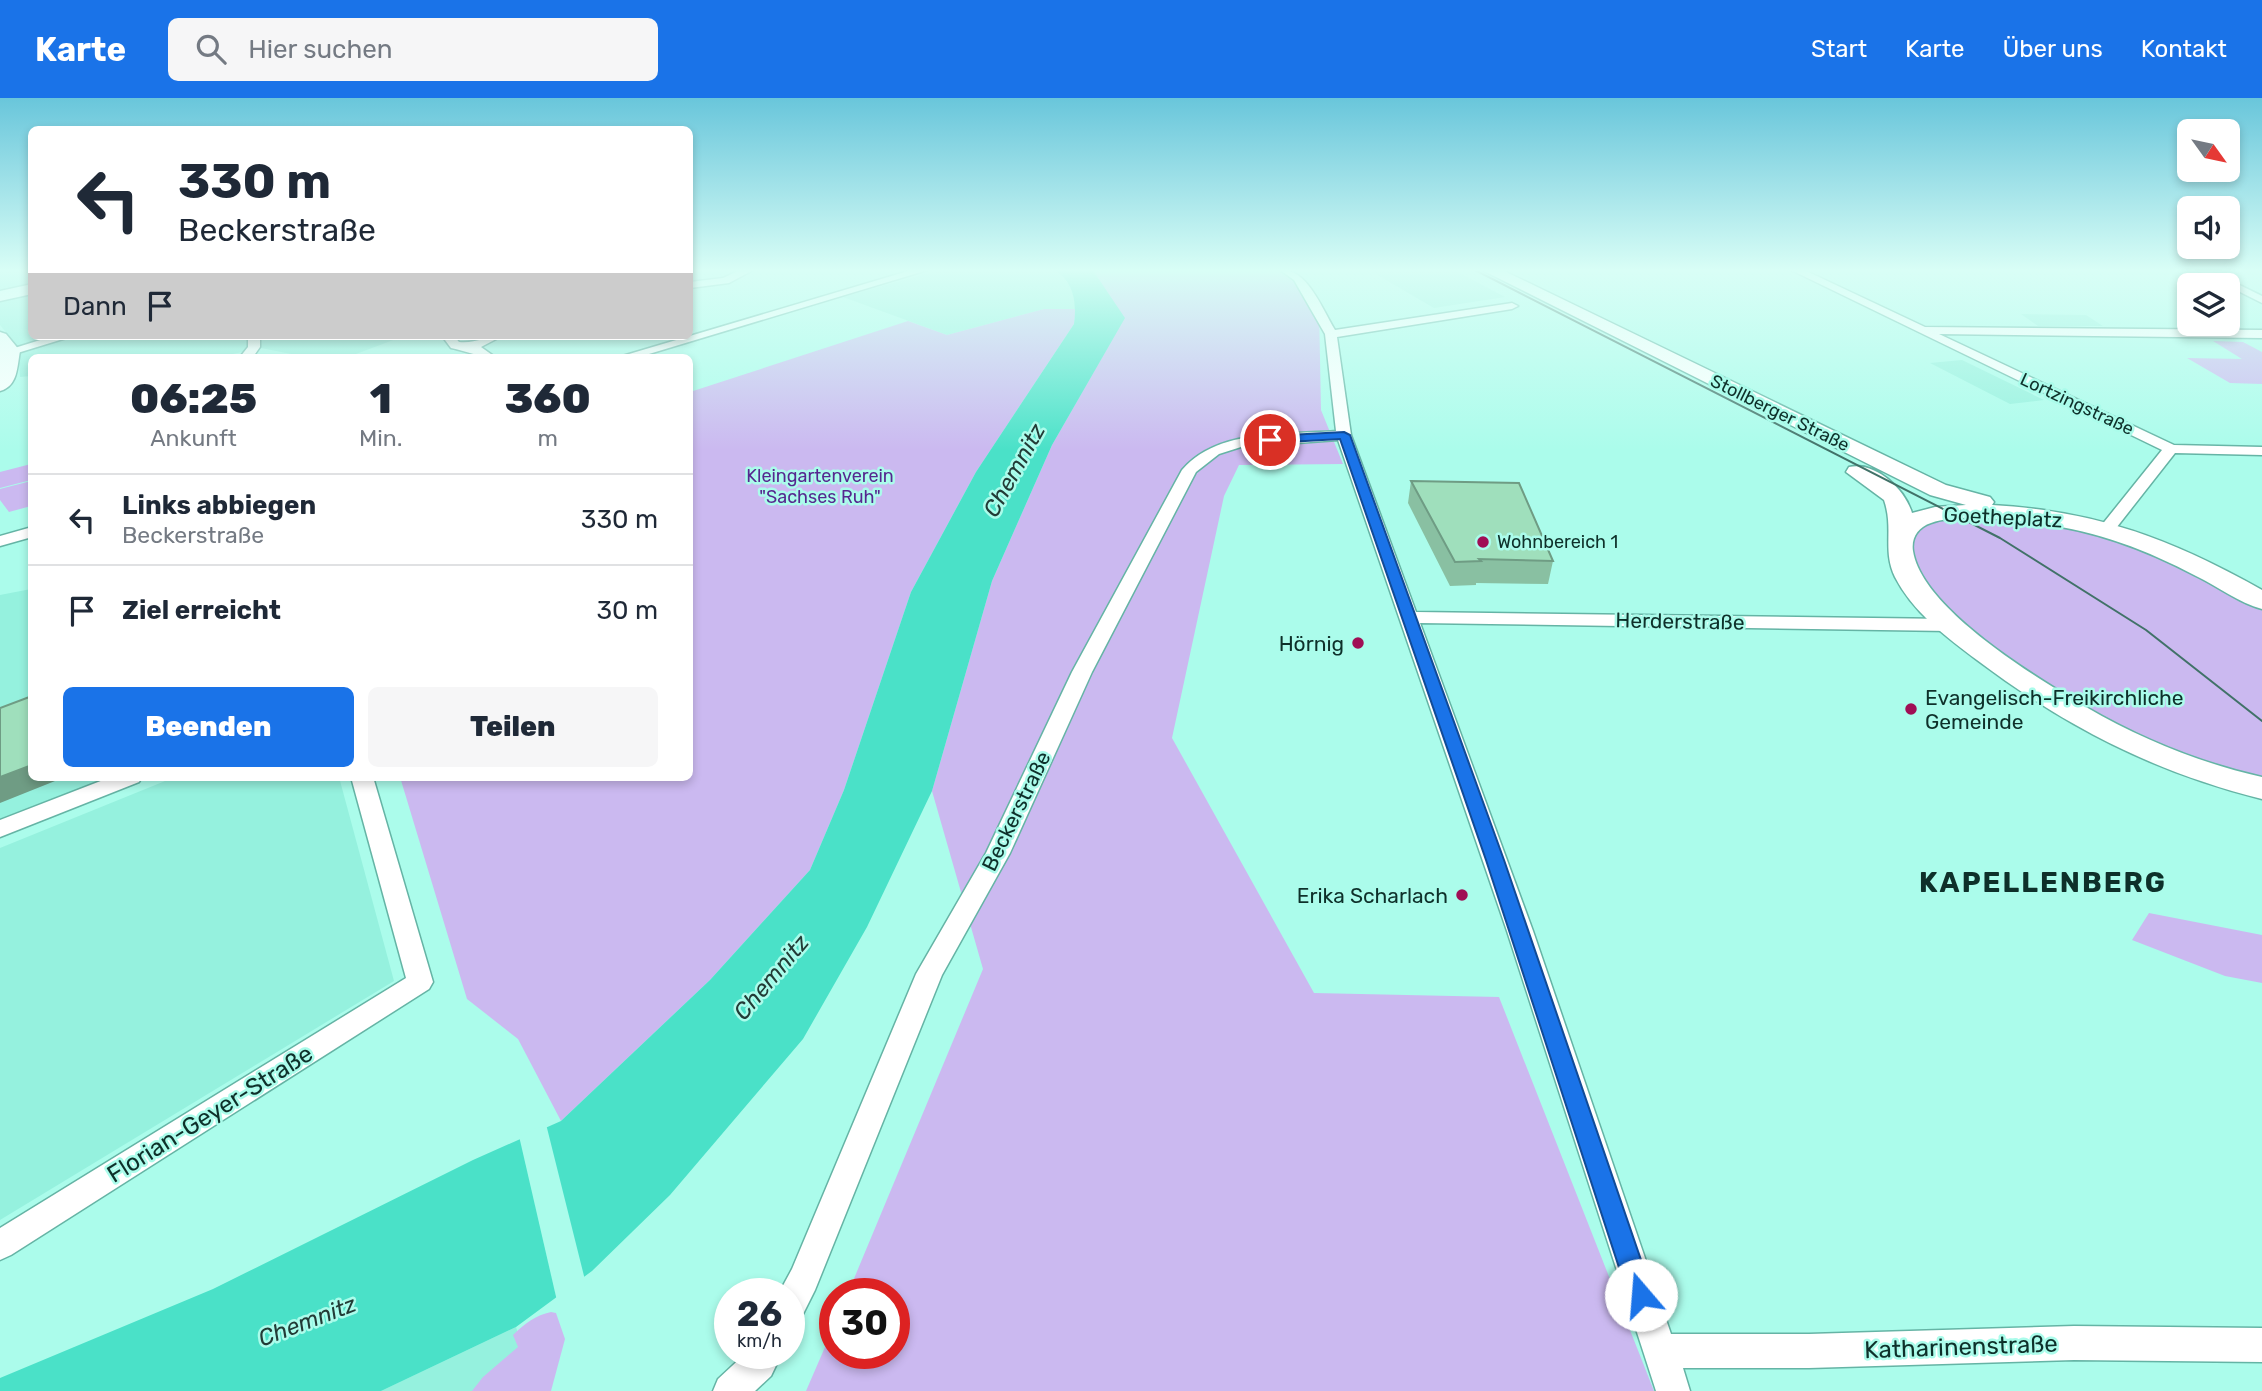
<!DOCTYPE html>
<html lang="de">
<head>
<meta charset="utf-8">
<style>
	:root { --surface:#fff; --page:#f6f6f7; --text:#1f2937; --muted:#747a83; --line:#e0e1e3; --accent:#1a73e8 }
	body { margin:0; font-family:Rubik,sans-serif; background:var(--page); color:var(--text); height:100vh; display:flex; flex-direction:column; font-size:26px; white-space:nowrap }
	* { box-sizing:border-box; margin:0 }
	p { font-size:23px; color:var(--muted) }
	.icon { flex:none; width:38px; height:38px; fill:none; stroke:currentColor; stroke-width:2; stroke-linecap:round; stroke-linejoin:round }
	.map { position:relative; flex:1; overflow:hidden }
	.drawer { position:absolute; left:28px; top:256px; width:665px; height:427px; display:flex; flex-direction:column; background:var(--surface); border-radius:10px; box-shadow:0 4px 10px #0003 }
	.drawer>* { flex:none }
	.banner { position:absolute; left:28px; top:28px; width:665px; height:214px; border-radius:10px; box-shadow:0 4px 10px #0003; background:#fff; color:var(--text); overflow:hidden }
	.needle { width:46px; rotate:123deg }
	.buttons { position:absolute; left:2177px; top:21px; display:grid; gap:14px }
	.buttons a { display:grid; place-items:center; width:63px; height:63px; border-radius:10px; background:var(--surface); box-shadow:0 4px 10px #0003; font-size:35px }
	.speed { position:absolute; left:714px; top:1180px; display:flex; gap:14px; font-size:35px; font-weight:700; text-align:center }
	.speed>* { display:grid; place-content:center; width:91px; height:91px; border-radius:50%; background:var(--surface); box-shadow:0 4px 10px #0003; line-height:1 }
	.speed small { font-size:18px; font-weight:400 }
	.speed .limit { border:10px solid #d22; background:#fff; color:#111 }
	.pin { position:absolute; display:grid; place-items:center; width:60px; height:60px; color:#fff; margin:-30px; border:4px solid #fff; border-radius:50%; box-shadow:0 2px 7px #0007 }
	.me { position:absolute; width:77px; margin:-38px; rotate:342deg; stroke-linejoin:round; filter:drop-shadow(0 0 5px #0008) }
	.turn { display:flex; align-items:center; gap:24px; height:147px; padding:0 35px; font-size:32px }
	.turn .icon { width:91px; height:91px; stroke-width:2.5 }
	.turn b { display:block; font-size:49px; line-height:60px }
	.then { display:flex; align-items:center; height:66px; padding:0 35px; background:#0003; gap:14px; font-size:26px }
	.eta { display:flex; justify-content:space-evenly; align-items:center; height:119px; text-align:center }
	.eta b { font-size:42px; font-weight:800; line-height:49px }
	.action { display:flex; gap:14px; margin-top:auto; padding:14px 35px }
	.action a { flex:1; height:80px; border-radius:10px; background:var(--accent); color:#fff; font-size:28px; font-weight:800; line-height:80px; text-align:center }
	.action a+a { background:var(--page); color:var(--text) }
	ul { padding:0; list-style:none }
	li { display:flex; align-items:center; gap:21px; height:91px; padding:0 35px; border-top:2px solid var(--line) }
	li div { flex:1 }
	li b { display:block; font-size:26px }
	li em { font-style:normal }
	header { display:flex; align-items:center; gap:42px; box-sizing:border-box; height:98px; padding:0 35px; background:var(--accent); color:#fff }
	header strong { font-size:33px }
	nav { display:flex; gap:38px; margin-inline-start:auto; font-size:24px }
	.search { width:490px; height:63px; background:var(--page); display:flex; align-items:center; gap:18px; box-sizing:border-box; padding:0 24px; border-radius:10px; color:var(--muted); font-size:26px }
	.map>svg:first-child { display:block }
</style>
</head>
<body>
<header>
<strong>Karte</strong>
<div class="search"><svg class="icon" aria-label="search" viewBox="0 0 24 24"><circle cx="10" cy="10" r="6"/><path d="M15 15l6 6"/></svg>Hier suchen</div>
<nav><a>Start</a><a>Karte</a><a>Über uns</a><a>Kontakt</a></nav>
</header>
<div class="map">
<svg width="2262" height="1293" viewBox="0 0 2262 1293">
	<rect width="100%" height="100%" fill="#abfceb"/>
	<!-- built -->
	<path fill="#95f1de" d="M0,171h31v15l-31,7z
		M943,171h110l6,3 13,17 4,20h-32l-97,26 -104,-38z
		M1398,171h54l53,28 -71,11 -60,-35z
		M31,194l1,44h372l-56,21h-42l-45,-9 -42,9h-187l-1,19 -11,1 -2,-30 -18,-22v-26z
		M2021,216l65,1 17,11h-65z
		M1962,262l82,40 -34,4 -80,-41z
		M31,491l1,188h77l-109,43v-225z
		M175,679h164l55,204 -394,239v-372z
		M516,1229l19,64h-154z"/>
	<!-- green -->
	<path fill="#cbb9f0" d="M1092,171h195l8,4 24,34 2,103 22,54 -104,1 -15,31 -52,242 142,255 185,4 155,394h-848l29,-67v29h59v-60h-46l135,-324 -51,-178 60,-210 60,-136 72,-126z
		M1044,211h32l-2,15 -98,148 -65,120 -67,198 -34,80 -100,110 -149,141 -43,-82 -51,-40 -67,-222h290v-385l218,-71 39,14z
		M2213,243l30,1 19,10v32l-32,-1 -43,-25 55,1z
		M31,366v16l-31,8v-16z
		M31,383v25l-22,6 -9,-12v-11z
		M1934,416l150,8 178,79v185l-184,-69 -159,-126 -16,-59z
		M2149,815l113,22v48l-37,-7 -93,-36z
		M551,1214l5,1 9,26 -14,52h-79l11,-14 35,-30 -5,-12c11,-11 23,-20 38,-23z"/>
	<!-- water -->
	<path fill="#4ae1c8" d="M1053,171h39l33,49 -73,127 -60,136 -60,210 -65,136 -64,112 -133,156 -78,76 -76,56 -135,64h-381v-13l213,-89 260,-129 88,-39 149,-141 100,-110 34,-80 67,-198 65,-120 98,-148c3,-21 0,-43 -21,-55z"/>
	<!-- pier -->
	<path fill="#abfceb" d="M546,1026l39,156 -28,21 -38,-165z"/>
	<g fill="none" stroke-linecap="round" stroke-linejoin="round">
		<defs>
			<path id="street" d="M742,171h13l-26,14 -39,5v-6l33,-4z
				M915,171h16l-292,88h-20z
				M1279,171c29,0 42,38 56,61l177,-27 6,3 -6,3 -175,28 14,98 65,177 533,7 9,6 -9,6 -529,-8 113,308 138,403h138l265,-8 188,2v34l-188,-2 -265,8h-126l7,23h-34l-149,-460 -169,-491 -97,7 -22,7 -23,18 -104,200 -82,181 -68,122 -127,315 -14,28 -12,5v-30h-10l13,-24 124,-295 70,-121 86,-181 110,-202c36,-42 105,-35 154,-39l-11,-97 -31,-54z
				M1789,171h13l123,58 337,3v8l-323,-4 235,111 88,2v8l-87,-2 -62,79h-12l-2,-3 2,-3 61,-76z
				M2194,171h13l55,27v7z
				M53,238h20l-62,19 -6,-4z
				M244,238l16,2v9l-7,10h-13l8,-10v-7z
				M442,238h12l5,6c15,2 28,-6 43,-6l-21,11 14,10c-16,0 -29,-6 -44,-9z
				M32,429v10l-32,9v-10z
				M111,679h31l-3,5 -139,55v-17z
				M351,679h22l60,205 -4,7 -418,266 -11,5v-32l406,-250z
				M746,1255h36l-11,23 -16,15h-42l5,-12z"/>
			<path id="secondary" d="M1480,171h20l446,216 44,12 4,5 -2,3c104,6 180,34 270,85v19c-23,-6 -45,-23 -66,-33 -49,-26 -99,-45 -154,-52 -31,-4 -82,-11 -111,-1 -13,4 -20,15 -18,28 9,58 124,127 173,156 55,32 114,56 176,70v22c-108,-27 -196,-72 -285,-139 -31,-23 -64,-48 -82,-83 -13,-27 -1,-48 -11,-77l-38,-28 3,-5c26,-6 56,22 63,46l23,-6 31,-2 -36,-10z
				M32,186v10l-32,7v-10z
				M0,234l6,2 14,17c-3,16 -2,35 -20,40z"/>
		</defs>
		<!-- street casing -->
		<use href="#street" stroke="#65b4a5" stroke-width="3"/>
		<!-- secondary casing -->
		<use href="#secondary" stroke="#65b4a5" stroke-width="3"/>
		<!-- street -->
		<use href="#street" fill="#fff" fill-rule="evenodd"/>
		<!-- secondary -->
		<use href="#secondary" fill="#fff" fill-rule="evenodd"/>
		<!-- tram -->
		<path stroke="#417268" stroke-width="2" d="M1473,171l527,269 146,92 116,91"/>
	</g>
	<!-- wall -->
	<path fill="#89c0a2" d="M1411,383l142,80 -5,23 -72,-1v2l-26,1 -42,-83z"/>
	<!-- shaded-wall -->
	<path fill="#6f9c84" d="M32,667v12h33l-65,26v-26z"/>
	<!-- building -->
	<path fill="#9fdfbc" stroke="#6f9c84" stroke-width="2" d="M1411,383l108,2 34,78 -74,-2 2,2 -26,1z
		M32,598v69l-32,12v-69z"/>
	<!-- sky -->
	<linearGradient id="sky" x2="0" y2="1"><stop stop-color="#69c6db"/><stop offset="0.49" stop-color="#d9fef6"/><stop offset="1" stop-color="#d9fef6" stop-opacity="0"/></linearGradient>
	<rect width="2262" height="352" fill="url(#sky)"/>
	<!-- route -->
	<path fill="#1a73e8" stroke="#114b97" stroke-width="2" d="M1344,334l6,3 154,425 149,435 -3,8 -9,4 -9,-4 -4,-8 -142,-435 -146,-421 -70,4 -5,-3 5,-4z"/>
	<!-- markers -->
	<g fill="#a00e55" stroke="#abfceb" stroke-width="2.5">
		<circle cx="1483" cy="444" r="7"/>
		<circle cx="1358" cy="545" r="7"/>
		<circle cx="1911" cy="611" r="7"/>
		<circle cx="1462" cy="797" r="7"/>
	</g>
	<g text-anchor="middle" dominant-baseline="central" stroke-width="5" stroke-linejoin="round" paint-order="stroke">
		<!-- far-street labels -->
		<g font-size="18" fill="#0e302a" stroke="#abfceb">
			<text transform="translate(2077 306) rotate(25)">Lortzingstraße</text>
			<text transform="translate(1780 315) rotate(26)">Stollberger Straße</text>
		</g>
		<!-- far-park labels -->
		<g font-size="18" fill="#56288f" stroke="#abfceb">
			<text x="820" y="378">Kleingartenverein<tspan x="820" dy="21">"Sachses Ruh"</tspan></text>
		</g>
		<!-- far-poi labels -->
		<g font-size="18" fill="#0e302a" stroke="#abfceb" text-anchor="start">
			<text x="1497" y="444">Wohnbereich 1</text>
		</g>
		<!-- street labels -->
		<g font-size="21" fill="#0e302a" stroke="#abfceb">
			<text transform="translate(2003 419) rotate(3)">Goetheplatz</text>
			<text transform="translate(1680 523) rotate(1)">Herderstraße</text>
			<text transform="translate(1016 713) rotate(-64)">Beckerstraße</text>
		</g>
		<!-- poi labels -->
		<g font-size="21" fill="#0e302a" stroke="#abfceb" text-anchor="end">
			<text x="1344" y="545">Hörnig</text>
			<text x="1925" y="599" text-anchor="start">Evangelisch-Freikirchliche<tspan x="1925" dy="24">Gemeinde</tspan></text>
			<text x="1448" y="797">Erika Scharlach</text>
		</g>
		<!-- water labels -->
		<g font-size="23" font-style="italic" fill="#223b36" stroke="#abfceb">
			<text transform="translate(1014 372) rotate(-61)">Chemnitz</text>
			<text transform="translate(771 879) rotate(-50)">Chemnitz</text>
			<text transform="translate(307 1223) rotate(-21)">Chemnitz</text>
		</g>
		<!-- near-street labels -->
		<g font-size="24" fill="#0e302a" stroke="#abfceb">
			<text transform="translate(210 1016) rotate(-32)">Florian-Geyer-Straße</text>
			<text transform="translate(1961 1249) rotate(-2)">Katharinenstraße</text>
		</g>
		<!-- district labels -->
		<g font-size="28" font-weight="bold" letter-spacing="2" fill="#0e302a" stroke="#abfceb">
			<text x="2043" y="784">KAPELLENBERG</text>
		</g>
	</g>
</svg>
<div class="buttons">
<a><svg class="needle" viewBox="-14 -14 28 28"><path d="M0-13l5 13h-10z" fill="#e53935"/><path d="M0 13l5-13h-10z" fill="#747a83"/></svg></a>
<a><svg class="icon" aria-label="sound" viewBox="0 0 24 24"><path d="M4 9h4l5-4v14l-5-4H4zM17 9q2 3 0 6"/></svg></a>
<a><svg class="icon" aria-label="layers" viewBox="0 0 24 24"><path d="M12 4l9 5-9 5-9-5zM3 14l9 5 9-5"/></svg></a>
</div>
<div class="speed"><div>26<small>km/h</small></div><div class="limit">30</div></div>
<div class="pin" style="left:1270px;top:342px;background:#d93025"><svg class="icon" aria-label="arrive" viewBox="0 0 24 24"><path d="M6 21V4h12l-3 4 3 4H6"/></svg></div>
<svg class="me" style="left:1641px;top:1197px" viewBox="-20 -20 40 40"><circle r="19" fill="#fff"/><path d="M0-13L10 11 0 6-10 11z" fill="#1a73e8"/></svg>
<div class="banner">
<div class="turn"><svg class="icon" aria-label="left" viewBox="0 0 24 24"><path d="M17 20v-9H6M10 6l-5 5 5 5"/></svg><div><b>330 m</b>Beckerstraße</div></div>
<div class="then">Dann<svg class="icon" aria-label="arrive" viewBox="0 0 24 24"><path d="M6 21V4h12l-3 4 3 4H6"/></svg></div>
</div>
<section class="drawer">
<div class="eta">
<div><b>06:25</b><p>Ankunft</p></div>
<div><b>1</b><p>Min.</p></div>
<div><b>360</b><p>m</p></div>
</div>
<ul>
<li><svg class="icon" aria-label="left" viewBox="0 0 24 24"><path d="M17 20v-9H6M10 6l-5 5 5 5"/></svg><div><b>Links abbiegen</b><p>Beckerstraße</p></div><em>330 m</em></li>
<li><svg class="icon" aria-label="arrive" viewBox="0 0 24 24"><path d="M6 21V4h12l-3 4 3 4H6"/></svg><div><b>Ziel erreicht</b></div><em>30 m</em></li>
</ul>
<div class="action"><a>Beenden</a><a>Teilen</a></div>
</section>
</div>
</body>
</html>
